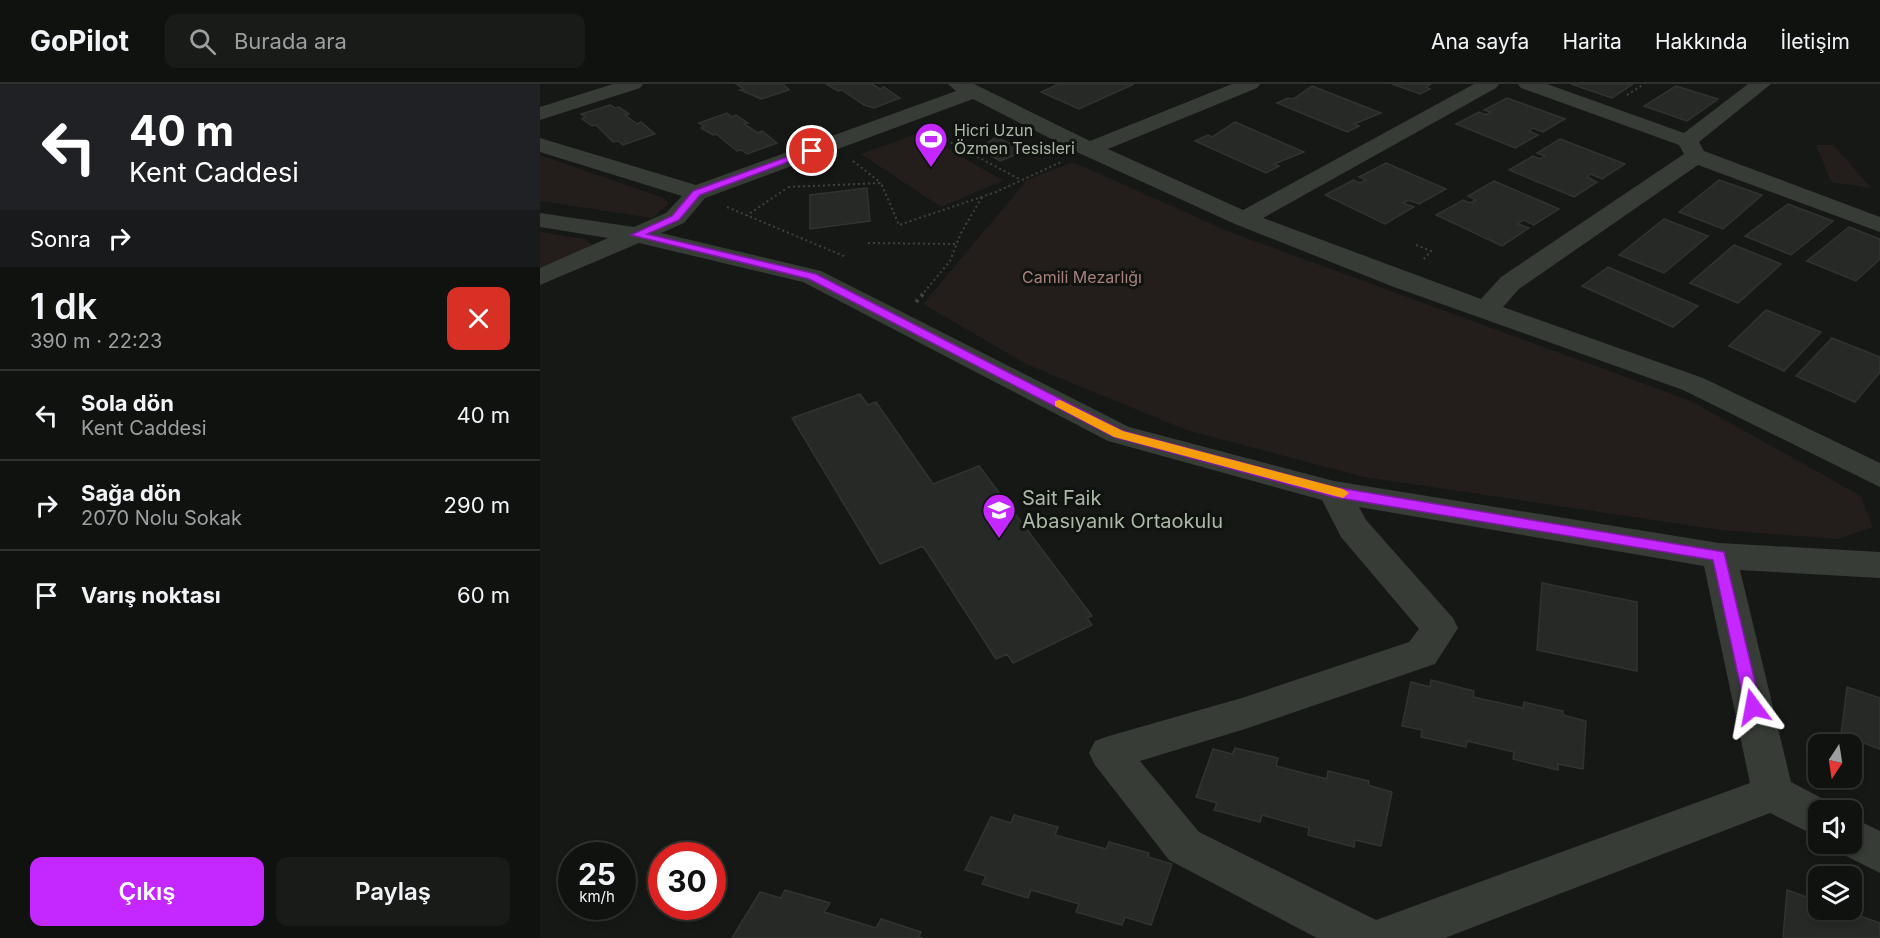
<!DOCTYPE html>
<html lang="tr">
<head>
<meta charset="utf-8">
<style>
	:root { --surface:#101210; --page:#191b19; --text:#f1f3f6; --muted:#9c9e9f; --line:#303230; --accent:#c427ff }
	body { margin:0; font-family:Inter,sans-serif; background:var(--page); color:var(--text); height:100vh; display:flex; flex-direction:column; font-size:22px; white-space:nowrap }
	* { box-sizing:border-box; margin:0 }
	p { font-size:20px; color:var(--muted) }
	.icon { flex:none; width:33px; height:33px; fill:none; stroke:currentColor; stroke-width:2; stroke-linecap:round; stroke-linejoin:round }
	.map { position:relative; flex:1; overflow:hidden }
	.drawer { display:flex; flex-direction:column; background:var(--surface); width:540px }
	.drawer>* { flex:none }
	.banner { background:#202124; color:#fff; overflow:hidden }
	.needle { width:39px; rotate:192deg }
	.fabs { position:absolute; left:1268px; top:650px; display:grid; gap:12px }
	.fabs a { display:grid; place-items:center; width:54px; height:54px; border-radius:12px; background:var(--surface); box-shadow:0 3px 9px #0003,0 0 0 2px var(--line); font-size:30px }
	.speed { position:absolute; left:18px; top:758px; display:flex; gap:12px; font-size:30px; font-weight:700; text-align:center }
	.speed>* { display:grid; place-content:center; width:78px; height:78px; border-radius:50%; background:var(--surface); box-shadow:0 3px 9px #0003,0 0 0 2px var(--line); line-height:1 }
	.speed small { font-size:15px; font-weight:400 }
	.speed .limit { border:9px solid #d22; background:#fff; color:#111 }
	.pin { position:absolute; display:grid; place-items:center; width:51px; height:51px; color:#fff; margin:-26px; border:3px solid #fff; border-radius:50%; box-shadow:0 2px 6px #0007 }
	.me { position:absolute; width:66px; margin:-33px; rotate:347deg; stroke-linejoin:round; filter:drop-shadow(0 0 4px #0008) }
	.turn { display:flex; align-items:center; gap:21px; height:126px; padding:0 30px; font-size:27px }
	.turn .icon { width:78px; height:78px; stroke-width:2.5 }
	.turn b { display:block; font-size:42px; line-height:51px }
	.then { display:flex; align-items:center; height:57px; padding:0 30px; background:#0003; gap:12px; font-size:22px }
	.round { display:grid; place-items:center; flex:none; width:63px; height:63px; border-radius:12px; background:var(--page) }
	.head { display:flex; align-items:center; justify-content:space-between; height:102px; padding:0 30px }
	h1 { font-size:36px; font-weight:600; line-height:45px }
	.primary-button { display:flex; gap:12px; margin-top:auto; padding:12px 30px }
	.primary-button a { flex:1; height:69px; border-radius:12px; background:var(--accent); color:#fff; font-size:24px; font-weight:600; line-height:69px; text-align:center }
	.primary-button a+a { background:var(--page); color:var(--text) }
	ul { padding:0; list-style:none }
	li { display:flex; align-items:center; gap:18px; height:90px; padding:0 30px; border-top:2px solid var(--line) }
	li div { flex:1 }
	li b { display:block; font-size:22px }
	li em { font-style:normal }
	header { display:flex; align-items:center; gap:36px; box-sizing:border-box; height:84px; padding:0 30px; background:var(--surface); border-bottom:2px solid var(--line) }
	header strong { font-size:28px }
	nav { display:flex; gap:33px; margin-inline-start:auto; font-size:21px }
	.search { width:420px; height:54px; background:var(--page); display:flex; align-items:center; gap:15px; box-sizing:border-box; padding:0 21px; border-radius:12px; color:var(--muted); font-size:22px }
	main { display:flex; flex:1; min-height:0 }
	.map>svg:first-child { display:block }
</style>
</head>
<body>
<header>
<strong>GoPilot</strong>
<div class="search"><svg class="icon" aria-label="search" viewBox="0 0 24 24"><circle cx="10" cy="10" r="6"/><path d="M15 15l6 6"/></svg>Burada ara</div>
<nav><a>Ana sayfa</a><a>Harita</a><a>Hakkında</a><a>İletişim</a></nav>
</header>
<main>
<section class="drawer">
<div class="banner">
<div class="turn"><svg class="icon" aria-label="left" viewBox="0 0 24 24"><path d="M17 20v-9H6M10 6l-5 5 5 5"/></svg><div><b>40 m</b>Kent Caddesi</div></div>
<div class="then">Sonra<svg class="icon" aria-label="right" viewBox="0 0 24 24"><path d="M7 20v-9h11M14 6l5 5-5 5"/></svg></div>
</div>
<div class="head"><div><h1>1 dk</h1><p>390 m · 22:23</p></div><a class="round" style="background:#d93025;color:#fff"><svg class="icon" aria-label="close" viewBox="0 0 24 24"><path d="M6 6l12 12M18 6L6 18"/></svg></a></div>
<ul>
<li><svg class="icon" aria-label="left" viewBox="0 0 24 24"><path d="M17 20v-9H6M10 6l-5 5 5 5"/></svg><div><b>Sola dön</b><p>Kent Caddesi</p></div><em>40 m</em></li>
<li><svg class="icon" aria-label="right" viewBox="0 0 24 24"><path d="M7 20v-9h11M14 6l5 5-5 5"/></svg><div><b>Sağa dön</b><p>2070 Nolu Sokak</p></div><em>290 m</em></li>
<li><svg class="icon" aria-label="arrive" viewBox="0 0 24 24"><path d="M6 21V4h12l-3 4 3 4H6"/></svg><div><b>Varış noktası</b></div><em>60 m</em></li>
</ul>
<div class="primary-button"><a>Çıkış</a><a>Paylaş</a></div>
</section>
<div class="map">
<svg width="1340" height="854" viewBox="0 0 1340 854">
	<rect width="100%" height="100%" fill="#161816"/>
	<!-- green -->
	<path fill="#231d1b" d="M381,48l82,49 -62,26 -80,-53z
		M1276,61h18l37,43 -40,-6z
		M0,71l124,43 5,6 -17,14 -112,-17z
		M533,78l157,70 461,169 170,95 12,31 -35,12 -118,-9 -356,-53 -178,-47 -160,-66 -103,-60 104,-124z
		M0,148l46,7 6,5 -10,8 -42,16z"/>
	<!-- building -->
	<path fill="#262926" stroke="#2f3430" stroke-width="1.5" d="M196,0h47l6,6 -28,9 -21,-9 4,-1z
		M286,0h46l8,5 4,-2 16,11 -26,10 -10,-3 -22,-15 -4,1z
		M519,0h75l-55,25 -38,-17z
		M852,0h39l-5,3 4,2 -10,5z
		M1031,0h62l-21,14z
		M772,2l69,27 -27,11 5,2 -12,6 -70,-29 11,-5 5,1z
		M1136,2l42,13 -31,22 -43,-15z
		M967,14l58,21 -22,13 -10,-4 -4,3 9,4 -23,13 -59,-24 23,-12 7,3 5,-3 -7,-2z
		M70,21l5,3 4,-1 10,7 -4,1 12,9 4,-2 14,12 -32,11 -5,-4 -5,1 -17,-17 -4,1 -10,-7 3,-2 -4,-3z
		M187,29l5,4 4,-2 12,8 -4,1 14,9 4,-2 15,12 -30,11 -6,-4 -4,1 -21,-17 -3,1 -12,-7 3,-2 -5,-3z
		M695,38l69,30 -30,12 5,2 -13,7 -71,-32 13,-6 4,2z
		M456,53l29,14 -25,10 -21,-12z
		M1020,55l65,25 -23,15 -11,-5 -4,3 10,5 -23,15 -65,-27 24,-14 7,3 5,-3 -8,-3z
		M846,79l60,26 -27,15 -10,-4 -6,3 11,4 -29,17 -60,-29 28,-15 7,3 6,-3 -7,-3z
		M1179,96l43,15 -39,34 -44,-17z
		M954,97l65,28 -25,16 -11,-5 -5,4 11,4 -27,18 -66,-31 27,-15 7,3 6,-3 -8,-4z
		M327,104l3,33 -60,8v-34z
		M1248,120l45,17 -42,34 -46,-19z
		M1124,135l44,17 -44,37 -45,-18z
		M1309,143l31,12v20l-24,22 -49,-20z
		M1194,161l47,19 -43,39 -48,-20z
		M1068,183l90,39 -25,21 -91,-41z
		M1226,226l55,22 -37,39 -55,-25z
		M1292,254l48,19v15l-25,30 -59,-26z
		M320,310l8,11 8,-3 57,82 46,-18 113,150 -5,2 5,7 -79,38 -6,-9 -11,5 -73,-113 -43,18 -88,-146z
		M1002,499l95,19v69l-100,-21z
		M891,596l43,11 -1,6 50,11 1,-6 39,9v4l23,6 -3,48 -25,-5v6l-45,-11 1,-7 -47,-11 -1,6 -45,-10 1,-7 -20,-4 9,-44 19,5z
		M1307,603l33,11v51l-39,-14z
		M695,664l43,10 -2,8 51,13 1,-8 41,10 -1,4 24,7 -11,54 -26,-6 -1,7 -46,-12 1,-7 -47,-13 -2,7 -46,-12 3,-7 -21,-6 17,-48 19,5z
		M474,731l44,12 -3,8 51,14 3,-7 40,11 -1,4 24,7 -21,61 -26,-8 -3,8 -46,-13 3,-8 -48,-14 -3,8 -46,-14 4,-8 -21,-6 26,-53 20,6z
		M245,806l45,13 -6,9 52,16 5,-9 40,13 -2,5 4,1h-191l28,-46 21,6z
		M1247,806l31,11v8h22l40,14v15h-97z"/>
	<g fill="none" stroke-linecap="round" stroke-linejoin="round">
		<!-- path-far1 -->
		<path stroke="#3e443c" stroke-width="2" stroke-dasharray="2 3" stroke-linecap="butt" d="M1087,11l17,-11
			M393,49l88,47
			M313,77l28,22
			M248,103l93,-4 18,42 97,-33 65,-30
			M187,123l119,50
			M206,132l41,-28
			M328,159l89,1
			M876,161l15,6 -9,10
			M381,212l29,-35 11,-28 21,-36"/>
		<!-- path -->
		<path stroke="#3e443c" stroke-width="4" stroke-dasharray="3 4.5" stroke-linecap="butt" d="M376,218l7,-8"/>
		<!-- minor -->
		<path fill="#373d36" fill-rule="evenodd" d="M73,0h30l-3,4 -100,32v-13z
			M408,0h26l116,57 142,-57h28l-3,4 -149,61 135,61 231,-126h25l-3,4 -233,130 218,81 20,-22 183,-123 -5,-9 -158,-57 -3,-4h29l137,49 64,-49h23l-72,58 5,9 176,66v15l-182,-67 -179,124 -16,18 200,71 177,85v24l-197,-97 -289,-103 -159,-63 -154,-70 -108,-55 -268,99 -21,25 -23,10 160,38 308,156 205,54 385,62 161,9v26l-140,-8 51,212 42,22 2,6h-17v27l-48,-24 -325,125h-128l-148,-78 -74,-95 -6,-12 6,-12 14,-5 136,-39 164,-55 10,-13 -78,-92 -19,-37 -214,-59 -305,-159 -164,-39 -99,42v-17l68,-30 -68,-11v-14l94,14 32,-14 16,-17 -142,-44v-14l156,47 260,-94zM819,423l345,59 46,217 -374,137 -177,-88 -59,-71 105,-32 190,-65 23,-36 -5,-10 -87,-98z
			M1311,733l29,14v42l-44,-22 -4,-8h19z"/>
	</g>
	<!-- route -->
	<path fill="#c427ff" stroke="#7f19a6" stroke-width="1.5" d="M269,65l8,2 -117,44 -21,25 -32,14 169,40 307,157 211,56 390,65 37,155 -2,5h-12l-2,-5 -32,-147 -379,-63 -220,-60 -305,-158 -178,-44 41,-19 21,-25z"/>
	<!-- slow -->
	<path fill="#f59e0b" d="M520,316l63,31 220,58 6,4 -6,5 -229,-61 -59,-31v-5z"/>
	<!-- icons -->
	<defs>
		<symbol id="stadium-pin" viewBox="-11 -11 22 30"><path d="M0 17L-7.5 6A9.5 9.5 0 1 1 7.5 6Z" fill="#c427ff" stroke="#111311"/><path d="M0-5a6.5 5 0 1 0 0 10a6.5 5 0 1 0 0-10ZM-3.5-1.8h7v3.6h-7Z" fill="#fff"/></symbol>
		<symbol id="school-pin" viewBox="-11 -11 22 30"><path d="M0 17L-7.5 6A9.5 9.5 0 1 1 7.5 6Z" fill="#c427ff" stroke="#111311"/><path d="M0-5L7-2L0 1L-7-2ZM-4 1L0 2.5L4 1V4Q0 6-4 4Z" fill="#fff"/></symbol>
	</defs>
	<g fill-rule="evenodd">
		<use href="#stadium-pin" x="372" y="36" width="38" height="52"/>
		<use href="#school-pin" x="440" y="407" width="38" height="52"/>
	</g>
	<g text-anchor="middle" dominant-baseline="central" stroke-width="6" stroke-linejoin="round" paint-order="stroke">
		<!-- far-poi labels -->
		<g font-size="16" fill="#abb9a6" stroke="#111311" text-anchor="start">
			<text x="414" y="46">Hicri Uzun<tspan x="414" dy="18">Özmen Tesisleri</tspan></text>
		</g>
		<!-- far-park labels -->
		<g font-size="16" fill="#a6817c" stroke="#111311">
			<text x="542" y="193">Camili Mezarlığı</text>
		</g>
		<!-- poi labels -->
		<g font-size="20" fill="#abb9a6" stroke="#111311" text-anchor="start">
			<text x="482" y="414">Sait Faik<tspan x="482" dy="23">Abasıyanık Ortaokulu</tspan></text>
		</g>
	</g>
</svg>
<div class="fabs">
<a><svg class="needle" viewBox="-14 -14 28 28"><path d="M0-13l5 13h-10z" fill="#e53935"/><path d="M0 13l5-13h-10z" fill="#9c9e9f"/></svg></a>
<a><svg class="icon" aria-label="sound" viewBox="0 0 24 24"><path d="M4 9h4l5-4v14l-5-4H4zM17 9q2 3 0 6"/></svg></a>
<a><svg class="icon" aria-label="layers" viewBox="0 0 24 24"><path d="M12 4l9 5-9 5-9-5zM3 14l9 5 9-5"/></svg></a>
</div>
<div class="speed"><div>25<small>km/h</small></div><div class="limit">30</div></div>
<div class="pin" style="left:272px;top:67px;background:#d93025"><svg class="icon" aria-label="arrive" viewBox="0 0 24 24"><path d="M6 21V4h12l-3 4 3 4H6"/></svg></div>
<svg class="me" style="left:1213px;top:623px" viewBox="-20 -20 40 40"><path d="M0-17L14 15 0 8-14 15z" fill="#c427ff" stroke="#fff" stroke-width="4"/></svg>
</div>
</main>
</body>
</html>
